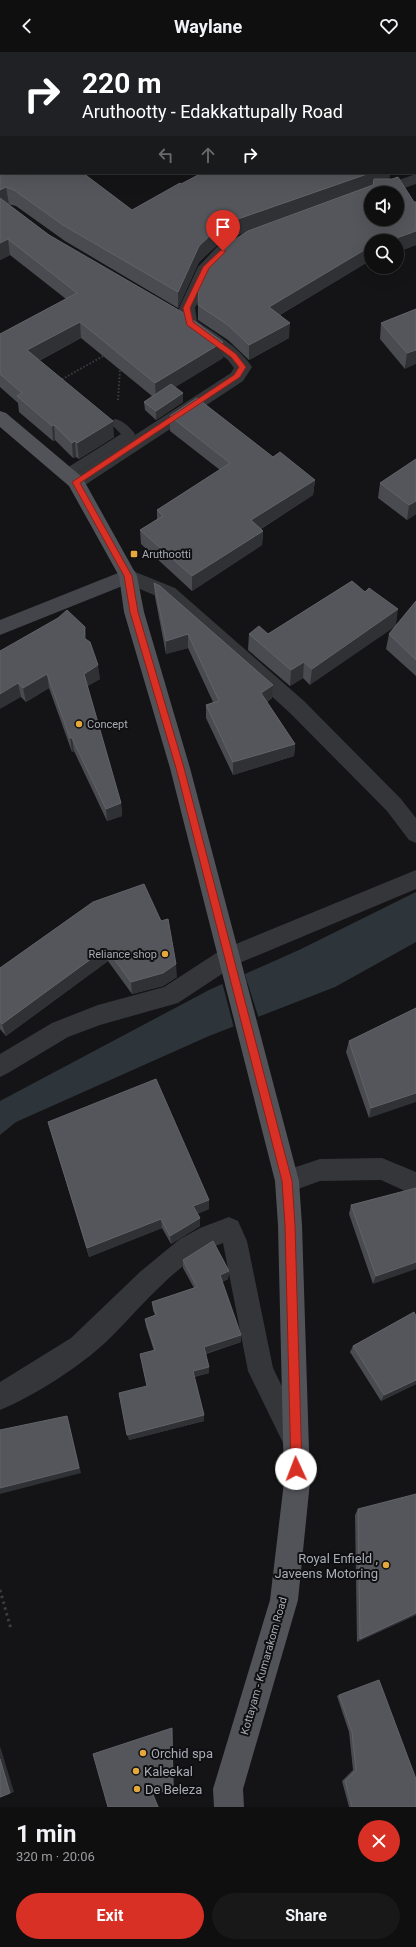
<!DOCTYPE html>
<html lang="en">
<head>
<meta charset="utf-8">
<style>
	:root { --surface:#0f0f10; --page:#181819; --text:#f1f3f6; --muted:#9b9c9f; --line:#2f2f30; --accent:#d93025 }
	body { margin:0; font-family:Roboto,sans-serif; background:var(--page); color:var(--text); height:100vh; display:flex; flex-direction:column; font-size:15px; white-space:nowrap }
	* { box-sizing:border-box; margin:0 }
	p { font-size:13px; color:var(--muted) }
	.icon { flex:none; width:22px; height:22px; fill:none; stroke:currentColor; stroke-width:2; stroke-linecap:round; stroke-linejoin:round }
	.map { position:relative; height:1755px; overflow:hidden }
	.sheet { display:flex; flex-direction:column; background:var(--surface); flex:1 }
	.sheet>* { flex:none }
	.top-card { position:absolute; left:0px; top:0px; width:416px; height:122px; box-shadow:0 4px 16px #0002,0 0 0 1px var(--line); background:#202124; color:#fff; overflow:hidden }
	.tools { position:absolute; left:364px; top:134px; display:grid; gap:8px }
	.tools a { display:grid; place-items:center; width:40px; height:40px; border-radius:50%; background:var(--surface); box-shadow:0 4px 16px #0002,0 0 0 1px var(--line); font-size:20px }
	.pin { position:absolute; display:grid; place-items:center; width:34px; height:34px; color:#fff; margin:-41px -17px; border-radius:50% 50% 50% 0; rotate:-45deg; box-shadow:0 0 4px #0007 }
	.pin .icon { rotate:45deg }
	.me { position:absolute; width:44px; margin:-22px; rotate:358deg; stroke-linejoin:round; filter:drop-shadow(0 0 3px #0008) }
	.turn { display:flex; align-items:center; gap:14px; height:84px; padding:0 16px; font-size:18px }
	.turn .icon { width:52px; height:52px; stroke-width:2.5 }
	.turn b { display:block; font-size:28px; line-height:34px }
	.lanes { display:flex; align-items:center; height:38px; padding:0 16px; background:#0003; justify-content:center; gap:20px; direction:ltr }
	.lanes .off { opacity:.35 }
	.round { display:grid; place-items:center; flex:none; width:42px; height:42px; border-radius:21px; background:var(--page) }
	.overview { display:flex; align-items:center; justify-content:space-between; height:68px; padding:0 16px }
	h1 { font-size:24px; font-weight:700; line-height:30px }
	.cta { display:flex; gap:8px; margin-top:auto; padding:8px 16px }
	.cta a { flex:1; height:46px; border-radius:24px; background:var(--accent); color:#fff; font-size:16px; font-weight:700; line-height:46px; text-align:center }
	.cta a+a { background:var(--page); color:var(--text) }
	header { display:flex; justify-content:space-between; align-items:center; height:52px; padding:0 16px; background:var(--surface); font-size:18px; font-weight:700 }
	.map>svg:first-child { display:block }
</style>
</head>
<body>
<header><svg class="icon" aria-label="back" viewBox="0 0 24 24"><path d="M15 5l-7 7 7 7"/></svg>Waylane<svg class="icon" aria-label="heart" viewBox="0 0 24 24"><path d="M12 20l-8-8c-3-5 5-10 8-4 3-6 11-1 8 4z"/></svg></header>
<div class="map">
<svg width="416" height="1755" viewBox="0 0 416 1755">
	<rect width="100%" height="100%" fill="#141416"/>
	<!-- water -->
	<path fill="#2d353b" d="M416,840v50l-81,45 -126,49 -193,86 -16,13v-34l209,-111 90,-40z"/>
	<!-- pier -->
	<path fill="#141416" d="M244,920l15,47 -25,9 -12,-46z"/>
	<g fill="none" stroke-linecap="round" stroke-linejoin="round">
		<!-- path-far1 -->
		<path stroke="#3b3d41" stroke-width="2" stroke-dasharray="1.5 2" stroke-linecap="butt" d="M59,329l46,-26
			M118,348l2,-31"/>
		<!-- path -->
		<path stroke="#3b3d41" stroke-width="3" stroke-dasharray="2.5 3.5" stroke-linecap="butt" d="M0,1538l11,39"/>
		<!-- lane -->
		<path fill="#35363a" fill-rule="evenodd" d="M116,367c7,2 15,9 19,15l-2,3 -63,40h-8l-2,-3 2,-3 59,-37 -11,-11 2,-3z"/>
		<!-- street -->
		<path fill="#35363a" fill-rule="evenodd" d="M416,122v10l-26,9h-19v4l-4,-4 2,-3z
			M237,187l6,1 2,4 -2,4 -14,7 -16,14 -18,39 2,13c19,13 42,26 55,46l-9,14 -161,106 -6,1 -6,-1 -3,-5 3,-5 161,-104 3,-5 -6,-8 -45,-33 -2,-4 -2,-15 19,-41 19,-20z
			M128,517l47,19 129,113 97,98 15,19v25l-7,-3 -22,-29 -97,-98 -55,-50 -74,-65 -40,-17 -2,-5 2,-5z
			M416,818v19l-179,75 -59,39 -78,22 -32,12 -60,36 -8,4v-23l52,-31 46,-18 66,-18 57,-37z
			M382,1106l34,14v24l-35,-16 -61,1 -33,12 -9,-4 -3,-8 3,-8 42,-14z
			M229,1165l9,4 9,20 26,127 35,72 -4,9 -9,4 -9,-4 -38,-78 -25,-128c-45,16 -82,65 -116,98 -25,24 -74,56 -107,69v-28l71,-44 70,-67 39,-32 20,-11z"/>
		<!-- secondary -->
		<path fill="#43454a" fill-rule="evenodd" d="M128,517l7,2 2,5 -2,5 -135,54v-15z"/>
		<!-- primary -->
		<path fill="#525359" fill-rule="evenodd" d="M0,359l6,2 76,64 55,99 7,36 46,156 109,413 3,44 8,257 -12,118 -55,189 1,18h-30l-1,-18 57,-189 14,-118 -6,-257 -3,-44 -105,-413 -46,-156 -5,-36 -50,-90 -69,-59z"/>
	</g>
	<!-- wall -->
	<path fill="#4a4b51" d="M0,0l1,1v34l-1,-1z
		M0,97l132,61 70,-37h188l-1,6 27,66 -19,7v-11h-26v19l-91,55 9,23 -40,22 -21,-20 -30,-20v-15l61,-78 -24,9 -19,10 -17,16 -21,46 -113,-67 -49,-35 -8,-2 41,31 174,107v16l-48,29 8,15 -27,18 -11,-10 -1,-8 8,-6 -71,-58 -42,23 75,76 -35,22 -3,-2 -3,1 -18,-18 -2,1 -34,-29 -1,-9 -18,-16v-53l66,-35 -56,-44 -10,5z
		M416,257l-11,60 -25,-30 1,-16z
		M170,364l103,41 42,23 -2,15 -52,34 2,2 -1,14 -70,46 -51,-47 -1,-14 17,-11v-9l63,-40 -50,-39z
		M416,407v55l-9,6 -29,-22 2,-15z
		M352,529l-42,104 -7,-7 -13,8 -42,-36 1,-16h19z
		M154,531l118,115 -5,4 28,42 -1,12 -61,19 -27,-57v-13l7,-3 -25,-54 -22,6 -11,-57z
		M416,549v75l-30,-27 3,-15z
		M85,575l1,12 14,40 -13,7 34,117 1,13 -15,5 -33,-70 -2,1 -23,-64 -23,14 -5,-5 -21,-46z
		M93,850l84,75 -14,9 -31,8 -24,-33 -102,75 -6,-7v-61z
		M416,956l-47,110 -23,-66 3,-11z
		M48,1070l161,87 -12,5 3,4v8l-29,18 -9,-16 -73,29 -38,-125z
		M416,1136l-43,96 -24,-70 2,-9z
		M183,1208l46,11 -1,8 -6,3 19,53v7l-35,12 3,19 -15,4 10,38v6l-75,19 18,-54 -7,-32 14,-3 -8,-25 -1,-7 10,-4 -2,-5 -1,-8 42,-14 -11,-20z
		M416,1264v68l-35,17 -31,-49 3,-6z
		M358,1457l58,106 -59,27 -2,-127z
		M339,1643l77,112h-67l-7,-26 11,-11 -4,-38 -12,-36z"/>
	<!-- shaded-wall -->
	<path fill="#303135" d="M370,121h20l-1,9 -154,54 -19,10 -17,16 -21,46v-16l21,-46 17,-16 19,-10z
		M6,135l3,17 -7,2 -2,4v-20z
		M416,179v14l-19,7v-11h-9z
		M385,185v4h-6z
		M8,187l2,16 -10,5v-17z
		M371,194v14l-103,62 1,-15z
		M80,270l1,16 -52,28 -2,-16z
		M290,271l-1,15 -40,22v-15z
		M223,290v16l-67,41 -1,-16z
		M416,298v14l-11,5 2,-16z
		M183,341v9l-27,18v-9z
		M113,369l1,16 -35,22 -2,-16z
		M54,373l1,15 -2,1 -1,-15z
		M75,389l1,16 -3,1 -1,-15z
		M315,428l-2,15 -62,40v-15z
		M416,449v13l-9,6 2,-15z
		M263,479l-1,14 -70,46v-15z
		M398,557l-2,17 -86,59 2,-16z
		M85,575l1,14 -2,-3z
		M188,582v14l-22,6v-13z
		M304,610l-1,16 -13,8 1,-16z
		M98,613l2,14 -15,9 -1,-14z
		M47,622l2,14 -23,14 -3,-14z
		M18,631l3,14 -21,12v-15z
		M273,633l-1,13 -11,8v-13z
		M70,686h2l2,13 -2,1z
		M295,692l-1,12 -61,19v-13z
		M121,751l1,13 -15,5 -1,-12z
		M106,896l2,13 -102,75 -4,-12z
		M176,912l1,13 -14,9 -31,8 -1,-12z
		M416,1041v9l-47,16 2,-10z
		M209,1148v9l-15,6 -1,-9z
		M200,1166v8l-29,18 -1,-8z
		M161,1167l1,9 -73,29 -2,-9z
		M416,1210v7l-43,15 3,-8z
		M229,1219l-1,8 -8,4v-8z
		M241,1283v7l-37,12v-7z
		M209,1315v6l-16,4v-6z
		M416,1328v4l-35,17 3,-6z
		M204,1363v6l-75,19 -2,-5z
		M67,1364l2,6 12,51 -81,21v-6z
		M416,1561v2l-59,27 3,-3z
		M172,1676v1l2,59h-1z
		M0,1694l14,46 -14,6z
		M153,1743h1l5,12h-1z"/>
	<!-- building -->
	<path fill="#54565b" stroke="#616369" fill-rule="evenodd" d="M0,0h265v1h-264v20l-1,-1z
		M1,96v25h82l49,37 48,-27 1,1 21,-11h168l-135,47 -19,10 -17,16 -21,46 -115,-67 -49,-35 -8,-3 -6,3v-41z
		M398,125l16,25h2v29l-28,10 -3,-4 -6,4h-8v5l-102,61 21,16 -41,22 -21,-20 -30,-20 1,-18 14,-27 13,-15 22,-14 125,-46 1,-6h18zM371,141h26v26h-26z
		M0,146l49,37 133,77 41,30 -68,41 -75,-61 -53,28 86,71 -36,22 -2,-2 -3,2 -18,-18 -2,1 -35,-30 5,-3 -22,-19v-40l77,-41 -69,-54 -8,4z
		M416,257v41l-9,3 -26,-30z
		M171,332l12,9 -27,18 -12,-9z
		M197,346l76,59 7,-5 35,28 -64,40 12,11 -71,45 -52,-46 23,-14 -6,-6 73,-47 -60,-47z
		M416,407v42l-7,4 -29,-22z
		M352,529l13,11 4,-4 29,21 -86,60 -8,-7 -13,8 -42,-36 10,-8 9,8z
		M154,531l6,3 113,99 -12,8 34,51 -62,18 -27,-57 13,-4 -31,-67 -22,7z
		M416,549v59l-27,-26z
		M67,558l18,17 -1,11 6,4 8,23 -14,9 37,129 -15,6 -34,-71h-2l-23,-64 -24,14 -5,-5 -18,11v-43l58,-33z
		M144,832l17,37 7,-2 8,45 -13,9 -32,9 -25,-34 -104,76 -2,-3v-53l93,-66z
		M416,956v85l-45,15 -22,-67z
		M156,1027l53,121 -16,6 7,12 -30,18 -9,-17 -74,29 -39,-126z
		M416,1136v74l-40,14 -25,-71z
		M213,1189l15,28 1,2 -9,4 21,60 -37,12 5,20 -16,4 11,44 -77,20 -8,-42 28,-7 -7,-32 15,-4 -10,-31 11,-4 -4,-13 45,-15 -14,-27z
		M414,1260l2,4v64l-32,15 -31,-49z
		M67,1364l12,52 -79,20v-58z
		M416,1442v119l-56,26 -2,-130z
		M379,1628l37,99v28h-64l-7,-26 11,-11 -4,-38 -13,-37z
		M172,1676l1,60 -20,7 5,12h-50l-15,-53z
		M0,1707l10,34 -10,4z"/>
	<!-- route -->
	<path fill="#d93025" stroke="#8d1f18" d="M221,198l5,1 -17,17 -19,40 3,14 43,32 10,13 -6,10 -160,106 52,93 6,36 46,156 108,413 3,44 7,244 -2,4 -4,1 -4,-1 -1,-4 -6,-244 -3,-44 -106,-413 -46,-156 -6,-36 -52,-94 162,-107 5,-8 -8,-10 -44,-32 -4,-17 20,-41z"/>
	<!-- markers -->
	<g fill="#e5a83d" stroke="#0f0f11" stroke-width="1.5">
		<rect x="130" y="498" width="8" height="8" rx="2"/>
		<circle cx="79" cy="672" r="4"/>
		<circle cx="165" cy="902" r="4"/>
		<circle cx="386" cy="1513" r="4"/>
		<circle cx="143" cy="1701" r="4"/>
		<circle cx="136" cy="1719" r="4"/>
		<circle cx="137" cy="1737" r="4"/>
	</g>
	<g text-anchor="middle" dominant-baseline="central" stroke-width="4" stroke-linejoin="round" paint-order="stroke">
		<!-- poi labels -->
		<g font-size="11" fill="#a7abb5" stroke="#0f0f11" text-anchor="start">
			<text x="142" y="502">Aruthootti</text>
			<text x="87" y="672">Concept</text>
			<text x="157" y="902" text-anchor="end">Reliance shop</text>
		</g>
		<!-- street labels -->
		<g font-size="11" fill="#a7abb5" stroke="#0f0f11">
			<text transform="translate(264 1614) rotate(-74)">Kottayam - Kumarakom Road</text>
		</g>
		<!-- near-poi labels -->
		<g font-size="13" fill="#a7abb5" stroke="#0f0f11" text-anchor="start">
			<text x="378" y="1506" text-anchor="end">Royal Enfield ,<tspan x="378" dy="15">Javeens Motoring</tspan></text>
			<text x="151" y="1701">Orchid spa</text>
			<text x="144" y="1719">Kaleekal</text>
			<text x="145" y="1737">De Beleza</text>
		</g>
	</g>
</svg>
<div class="tools">
<a><svg class="icon" aria-label="sound" viewBox="0 0 24 24"><path d="M4 9h4l5-4v14l-5-4H4zM17 9q2 3 0 6"/></svg></a>
<a><svg class="icon" aria-label="search" viewBox="0 0 24 24"><circle cx="10" cy="10" r="6"/><path d="M15 15l6 6"/></svg></a>
</div>
<div class="pin" style="left:223px;top:199px;background:#d93025"><svg class="icon" aria-label="arrive" viewBox="0 0 24 24"><path d="M6 21V4h12l-3 4 3 4H6"/></svg></div>
<svg class="me" style="left:296px;top:1417px" viewBox="-20 -20 40 40"><circle r="19" fill="#fff"/><path d="M0-13L10 11 0 6-10 11z" fill="#d93025"/></svg>
<div class="top-card">
<div class="turn"><svg class="icon" aria-label="right" viewBox="0 0 24 24"><path d="M7 20v-9h11M14 6l5 5-5 5"/></svg><div><b>220 m</b>Aruthootty - Edakkattupally Road</div></div>
<div class="lanes"><svg class="icon off" aria-label="left" viewBox="0 0 24 24"><path d="M17 20v-9H6M10 6l-5 5 5 5"/></svg><svg class="icon off" aria-label="ahead" viewBox="0 0 24 24"><path d="M12 20V5M6 11l6-6 6 6"/></svg><svg class="icon" aria-label="right" viewBox="0 0 24 24"><path d="M7 20v-9h11M14 6l5 5-5 5"/></svg></div>
</div>
</div>
<section class="sheet">
<div class="overview"><div><h1>1 min</h1><p>320 m · 20:06</p></div><a class="round" style="background:#d93025;color:#fff"><svg class="icon" aria-label="close" viewBox="0 0 24 24"><path d="M6 6l12 12M18 6L6 18"/></svg></a></div>
<div class="cta"><a>Exit</a><a>Share</a></div>
</section>
</body>
</html>
